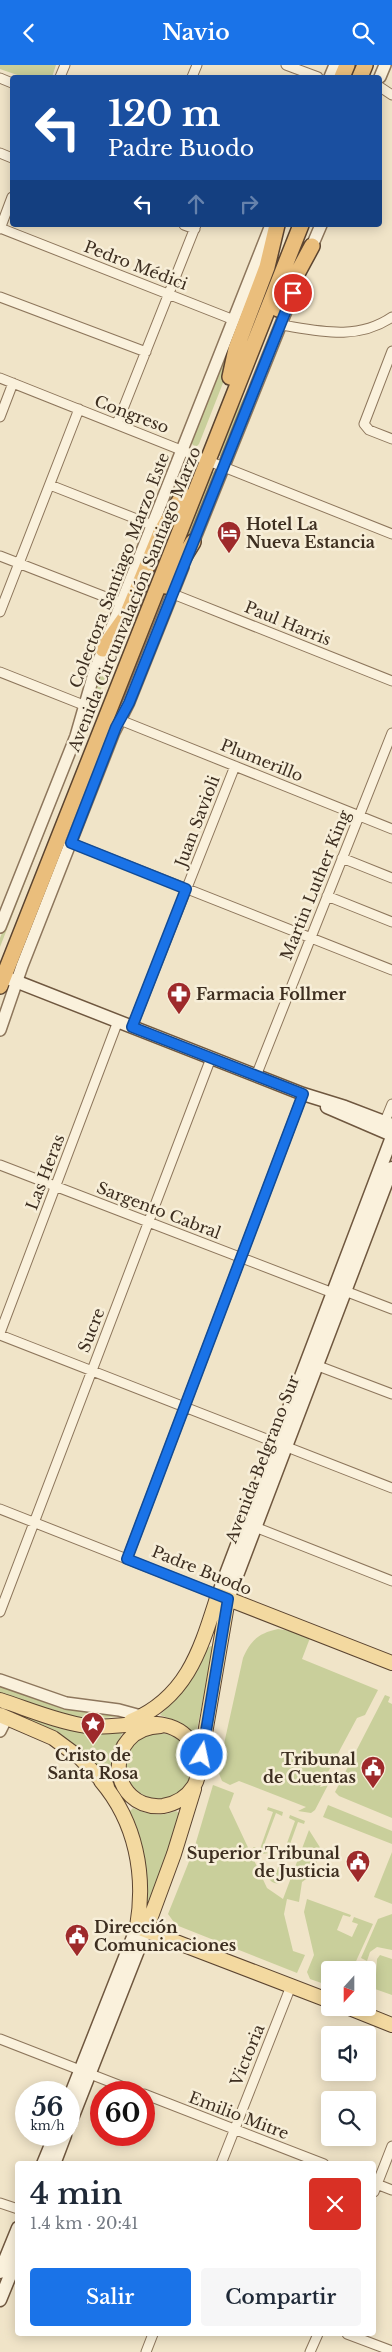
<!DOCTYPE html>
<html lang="es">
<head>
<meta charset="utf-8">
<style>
	:root { --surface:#fff; --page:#f6f6f7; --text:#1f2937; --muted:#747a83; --accent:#1a73e8 }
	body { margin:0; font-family:"Libre Baskerville",serif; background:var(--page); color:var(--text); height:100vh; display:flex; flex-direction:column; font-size:19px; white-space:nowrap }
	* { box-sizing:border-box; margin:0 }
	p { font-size:16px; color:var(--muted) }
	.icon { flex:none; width:28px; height:28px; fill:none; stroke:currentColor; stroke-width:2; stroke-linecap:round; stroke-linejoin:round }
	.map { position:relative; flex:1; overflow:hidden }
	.side { position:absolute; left:15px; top:2096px; width:361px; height:175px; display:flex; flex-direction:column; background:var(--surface); border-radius:5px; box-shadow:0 2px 12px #0003 }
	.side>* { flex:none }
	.banner { position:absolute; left:10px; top:10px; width:372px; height:152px; border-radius:5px; box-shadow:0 2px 12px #0003; background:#1a4fa0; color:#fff; overflow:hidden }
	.needle { width:32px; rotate:201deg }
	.controls { position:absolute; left:321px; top:1896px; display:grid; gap:10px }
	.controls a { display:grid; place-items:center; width:55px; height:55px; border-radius:5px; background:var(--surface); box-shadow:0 2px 12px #0003; font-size:25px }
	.speed { position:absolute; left:15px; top:2016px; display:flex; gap:10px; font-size:25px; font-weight:700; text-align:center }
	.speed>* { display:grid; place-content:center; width:65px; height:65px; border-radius:50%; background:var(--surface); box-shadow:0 2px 12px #0003; line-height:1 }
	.speed small { font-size:12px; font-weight:400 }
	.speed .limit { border:8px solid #d22; background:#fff; color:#111 }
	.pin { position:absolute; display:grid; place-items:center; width:42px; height:42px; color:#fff; margin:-21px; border:2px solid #fff; border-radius:50%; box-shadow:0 1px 5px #0007 }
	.me { position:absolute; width:55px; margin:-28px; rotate:10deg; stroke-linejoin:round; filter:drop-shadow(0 0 4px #0008) }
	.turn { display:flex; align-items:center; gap:18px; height:105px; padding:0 15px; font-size:22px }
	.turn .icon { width:65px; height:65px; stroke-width:2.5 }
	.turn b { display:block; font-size:35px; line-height:42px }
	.lanes { display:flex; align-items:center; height:48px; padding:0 15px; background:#0003; justify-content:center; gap:25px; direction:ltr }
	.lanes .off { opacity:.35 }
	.round { display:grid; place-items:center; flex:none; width:52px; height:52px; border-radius:5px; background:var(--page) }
	.summary { display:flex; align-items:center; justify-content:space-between; height:85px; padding:0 15px }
	h1 { font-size:30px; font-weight:600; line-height:38px }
	.button { display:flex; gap:10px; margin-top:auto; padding:10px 15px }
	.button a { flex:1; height:58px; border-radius:5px; background:var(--accent); color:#fff; font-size:20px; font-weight:600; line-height:58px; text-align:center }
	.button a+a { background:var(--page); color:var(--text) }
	header { display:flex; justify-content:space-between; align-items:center; height:65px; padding:0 15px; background:var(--accent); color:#fff; font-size:22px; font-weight:600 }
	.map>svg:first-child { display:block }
</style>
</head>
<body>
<header><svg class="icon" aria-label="back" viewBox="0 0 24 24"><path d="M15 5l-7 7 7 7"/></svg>Navio<svg class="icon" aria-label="search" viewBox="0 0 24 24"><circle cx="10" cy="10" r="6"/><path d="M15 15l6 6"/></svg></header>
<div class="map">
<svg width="392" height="2287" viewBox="0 0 392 2287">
	<rect width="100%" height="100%" fill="#f0e4c8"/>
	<!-- green -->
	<path fill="#c9cf9b" d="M0,0h56l-4,12h-29l-23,-8z
		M266,189l-43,129 -24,61 -3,3 -4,-3v-3z
		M287,229l-64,162h-6l6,-21 26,-47z
		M184,395h4l2,4 -67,154z
		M213,406l3,3 -28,71 -16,26 37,-99z
		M126,560l-126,322v-9l86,-214 9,-39 11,-30z
		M278,1564l13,2 19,7 -8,21 76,31 -13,25 -8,3 -37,69 8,-2 -13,25 -4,3 -13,-2 8,-4 -67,-26 -9,4 -8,-4 -4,-10 25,-113c8,-18 16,-25 35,-29z
		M211,1581l3,1 -18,87 -17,-12 -19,-7 29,-31 18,-36z
		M0,1619l121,31c-41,11 -81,-8 -121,-21z
		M385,1630l5,2 -2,5 4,2v114l-53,-22 -4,-4z
		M0,1641l84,27 39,-2 -11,27 -2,19 -50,-43 -26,-12 -34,-12z
		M126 1701a33 33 0 1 1 66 0a33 33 0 1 1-66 0Z
		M213,1720l21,8 -5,14 38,81 16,11 26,-69 12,19 -8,25 -11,8 -3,20 -12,-3 -3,15 9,37 12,4 -8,18 -121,-48 -8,-11 26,-65z
		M328,1740l64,26v13l-69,-27z
		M268,1742l15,5 -1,4 -6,-3 -14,37 6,3c-6,2 -12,0 -15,-6l7,2 13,-37 -6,-2z
		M133,1743c14,7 28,9 43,3l3,2 -10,36 -24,66c3,-36 1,-70 -15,-104z
		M290,1750l15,6 -1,3 -6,-2 -21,58 6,2c-7,3 -12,1 -15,-5l6,2 21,-58 -6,-3z
		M392,1787v52l-18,-7z
		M307,1834l44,16 -1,2 -7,-2 -6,15 15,7 6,-13 -6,-2 2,-5 19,7 -21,46h-22v16l-20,-7 -3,-7 7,-17 -10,-43z
		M392,1849v36l-15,-3 -7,5 -3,9 -6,-3 17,-39z
		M380,1890l12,4v36l-17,-6 2,-30z"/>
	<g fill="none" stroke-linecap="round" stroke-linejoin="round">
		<defs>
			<path id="minor" d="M286,0l32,12
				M60,12l5,-12
				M192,12l5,-12
				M0,13l12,5
				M380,22l12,8
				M0,88l12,5
				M184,160l11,4
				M0,163l234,92
				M0,164l12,-32
				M0,232l146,55
				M281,260c38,6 76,16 111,-8
				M392,286l-28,73 5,6 23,9
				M0,313l392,156
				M0,352l13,-34
				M117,359l79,-199
				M50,420l102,40
				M0,491l121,47
				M173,529l219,87
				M0,547l79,-203
				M0,607l86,34
				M120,655l272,109
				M71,778l321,127
				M342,793l50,20
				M327,831l65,26
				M132,962l103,-261
				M256,1011l136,-343
				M383,1061l9,-22
				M0,1100l333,128 12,-2 47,18
				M0,1268l118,-312
				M0,1270l392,153
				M313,1299l79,30
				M0,1444l218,86
				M250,1460l142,56
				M127,1494l176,-465
				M0,1547l211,-554
				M0,1974l139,54
				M144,2029l180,70
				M221,2099l70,-178
				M374,2118l18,7
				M374,2127l18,-46
				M0,2138l18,6
				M347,2269l45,17
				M146,2287l7,-18
				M310,2287l8,-18"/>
			<path id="tertiary" d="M330,12l5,-12
				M380,12l5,-12
				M309,188l12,-28
				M191,483l102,-254
				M0,862l76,-191 19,-66 176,-445
				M0,965l22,-64 92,-234 15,-30 54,-135
				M0,1615l66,23 53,7 22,6
				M0,1666l7,-14"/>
			<path id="secondary" d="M0,910l303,119 42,13 47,18
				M327,1042l65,28
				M218,1530l174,-458
				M228,1534l164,-431
				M69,2034l68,-172
				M69,2061l77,-196
				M43,2099l12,-29
				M54,2099l11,-29
				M0,2207l18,-44
				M0,2235l18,-44"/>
			<path id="primary" d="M0,1635c28,9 58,22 87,26 35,5 88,-19 108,23 6,12 5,26 -1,37 -7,11 -19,18 -31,20 -55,5 -62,-78 -2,-80
				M0,1650l53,23 27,20 27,28
				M131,1656c57,-24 70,-73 87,-126l174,68
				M200,1698l28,-164
				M101,1716c35,41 45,94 36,146l193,74
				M146,1865l28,-76 20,-65
				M347,1942l45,18"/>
			<path id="trunk" d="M342,12l5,-12
				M360,12l5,-12
				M278,244l34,-63
				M230,312l6,-28 31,-82 10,-42
				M166,521l27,-44
				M103,584l24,-34 34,-83 22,-37
				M0,921l301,-761"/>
		</defs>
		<!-- minor casing -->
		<use href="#minor" stroke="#8d765c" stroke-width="11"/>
		<!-- tertiary casing -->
		<use href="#tertiary" stroke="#8d765c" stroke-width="14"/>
		<!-- secondary casing -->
		<use href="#secondary" stroke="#6f573f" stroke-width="15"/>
		<!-- primary casing -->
		<use href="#primary" stroke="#5b4430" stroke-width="16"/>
		<!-- trunk casing -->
		<use href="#trunk" stroke="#5b4430" stroke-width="18"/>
		<!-- minor -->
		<use href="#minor" stroke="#faf1dc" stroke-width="9"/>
		<!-- tertiary -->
		<use href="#tertiary" stroke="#faf1dc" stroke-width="11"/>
		<!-- secondary -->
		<use href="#secondary" stroke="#faf1dc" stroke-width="12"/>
		<!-- primary -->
		<use href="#primary" stroke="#f3d9a0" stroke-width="14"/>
		<!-- trunk -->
		<use href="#trunk" stroke="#eabe7c" stroke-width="15"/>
	</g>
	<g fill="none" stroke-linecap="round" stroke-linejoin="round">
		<defs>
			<path id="route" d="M202,1690l26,-156 -101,-40 176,-465 -171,-67 54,-138 -115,-46 45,-116 13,-24 164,-410"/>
		</defs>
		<!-- route casing -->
		<use href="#route" stroke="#114b97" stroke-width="12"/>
		<!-- route -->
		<use href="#route" stroke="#1a73e8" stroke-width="9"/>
	</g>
	<!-- icons -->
	<defs>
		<symbol id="hotel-pin" viewBox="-11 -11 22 30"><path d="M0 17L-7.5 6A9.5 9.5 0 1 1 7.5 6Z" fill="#9e2a2b" stroke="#f7eed8"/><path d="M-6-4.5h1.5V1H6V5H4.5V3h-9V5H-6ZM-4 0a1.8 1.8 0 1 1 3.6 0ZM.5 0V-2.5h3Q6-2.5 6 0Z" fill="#fff"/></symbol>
		<symbol id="pharmacy-pin" viewBox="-11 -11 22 30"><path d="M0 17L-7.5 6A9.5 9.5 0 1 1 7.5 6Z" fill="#9e2a2b" stroke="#f7eed8"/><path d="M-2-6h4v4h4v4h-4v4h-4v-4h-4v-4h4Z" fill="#fff"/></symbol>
		<symbol id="sight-pin" viewBox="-11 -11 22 30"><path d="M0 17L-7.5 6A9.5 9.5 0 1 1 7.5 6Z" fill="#9e2a2b" stroke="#f7eed8"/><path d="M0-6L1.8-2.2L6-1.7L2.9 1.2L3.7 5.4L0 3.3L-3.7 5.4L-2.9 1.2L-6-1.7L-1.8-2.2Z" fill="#fff"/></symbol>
		<symbol id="civic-pin" viewBox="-11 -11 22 30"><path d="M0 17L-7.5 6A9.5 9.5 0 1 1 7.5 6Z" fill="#9e2a2b" stroke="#f7eed8"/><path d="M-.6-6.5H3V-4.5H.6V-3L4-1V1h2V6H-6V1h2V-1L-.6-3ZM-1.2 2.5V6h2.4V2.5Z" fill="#fff"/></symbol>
	</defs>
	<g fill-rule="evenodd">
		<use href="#hotel-pin" x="215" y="454" width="28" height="38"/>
		<use href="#pharmacy-pin" x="165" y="915" width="28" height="38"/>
		<use href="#sight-pin" x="79" y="1645" width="28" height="38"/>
		<use href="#civic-pin" x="359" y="1689" width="28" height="38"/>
		<use href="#civic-pin" x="344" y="1783" width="28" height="38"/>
		<use href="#civic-pin" x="63" y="1857" width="28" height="38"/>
	</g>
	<g text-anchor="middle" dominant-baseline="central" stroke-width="5" stroke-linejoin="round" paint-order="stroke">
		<!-- street labels -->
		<g font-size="16" fill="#3d2e20" stroke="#f7eed8">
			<text transform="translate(136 200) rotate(21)">Pedro Médici</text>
			<text transform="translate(132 349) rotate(21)">Congreso</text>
			<text transform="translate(119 505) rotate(-69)">Colectora Santiago Marzo Este</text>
			<text transform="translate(134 534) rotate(-68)">Avenida Circunvalación Santiago Marzo</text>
			<text transform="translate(288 558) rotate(22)">Paul Harris</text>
			<text transform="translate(262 695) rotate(22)">Plumerillo</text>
			<text transform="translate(197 756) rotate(-69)">Juan Savioli</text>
			<text transform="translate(315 820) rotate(-68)">Martin Luther King</text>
			<text transform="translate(45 1107) rotate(-69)">Las Heras</text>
			<text transform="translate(159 1145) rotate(21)">Sargento Cabral</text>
			<text transform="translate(91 1265) rotate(-69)">Sucre</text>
			<text transform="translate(262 1394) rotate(-69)">Avenida Belgrano Sur</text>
			<text transform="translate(202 1505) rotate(22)">Padre Buodo</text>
			<text transform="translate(247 1990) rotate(-68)">Victoria</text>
			<text transform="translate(239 2050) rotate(21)">Emilio Mitre</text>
		</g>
		<!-- poi labels -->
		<g font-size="16" font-weight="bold" fill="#3d2e20" stroke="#f7eed8" text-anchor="start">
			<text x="246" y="459">Hotel La<tspan x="246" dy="18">Nueva Estancia</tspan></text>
			<text x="196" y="929">Farmacia Follmer</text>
			<text x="93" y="1690" text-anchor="middle">Cristo de<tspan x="93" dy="18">Santa Rosa</tspan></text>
			<text x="356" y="1694" text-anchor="end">Tribunal<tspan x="356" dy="18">de Cuentas</tspan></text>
			<text x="340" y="1788" text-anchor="end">Superior Tribunal<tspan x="340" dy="18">de Justicia</tspan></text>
			<text x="94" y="1862">Dirección<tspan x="94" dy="18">Comunicaciones</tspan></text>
		</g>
	</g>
</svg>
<div class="controls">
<a><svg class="needle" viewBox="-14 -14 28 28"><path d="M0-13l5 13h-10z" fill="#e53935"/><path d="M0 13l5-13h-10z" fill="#747a83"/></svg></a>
<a><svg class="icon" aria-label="sound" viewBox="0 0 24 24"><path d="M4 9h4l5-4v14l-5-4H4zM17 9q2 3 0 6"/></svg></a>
<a><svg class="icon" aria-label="search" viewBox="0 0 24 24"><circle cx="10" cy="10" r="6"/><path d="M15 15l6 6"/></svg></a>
</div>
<div class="speed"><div>56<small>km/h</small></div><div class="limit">60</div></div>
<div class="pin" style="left:293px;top:228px;background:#d93025"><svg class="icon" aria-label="arrive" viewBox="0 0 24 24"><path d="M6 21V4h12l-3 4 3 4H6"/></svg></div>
<svg class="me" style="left:202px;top:1690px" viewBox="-20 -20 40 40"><circle r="17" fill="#1a73e8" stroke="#fff" stroke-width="3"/><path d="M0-11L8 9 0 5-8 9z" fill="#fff"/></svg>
<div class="banner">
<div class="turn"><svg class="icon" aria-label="left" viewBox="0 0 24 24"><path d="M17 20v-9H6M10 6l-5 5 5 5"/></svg><div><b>120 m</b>Padre Buodo</div></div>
<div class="lanes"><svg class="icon" aria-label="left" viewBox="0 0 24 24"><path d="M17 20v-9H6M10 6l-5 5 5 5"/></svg><svg class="icon off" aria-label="ahead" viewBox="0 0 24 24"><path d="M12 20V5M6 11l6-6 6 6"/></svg><svg class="icon off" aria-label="right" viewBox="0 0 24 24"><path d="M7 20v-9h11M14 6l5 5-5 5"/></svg></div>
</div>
<section class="side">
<div class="summary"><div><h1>4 min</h1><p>1.4 km · 20:41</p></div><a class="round" style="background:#d93025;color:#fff"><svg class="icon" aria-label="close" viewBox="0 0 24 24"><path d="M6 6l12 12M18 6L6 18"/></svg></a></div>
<div class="button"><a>Salir</a><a>Compartir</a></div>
</section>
</div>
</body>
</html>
